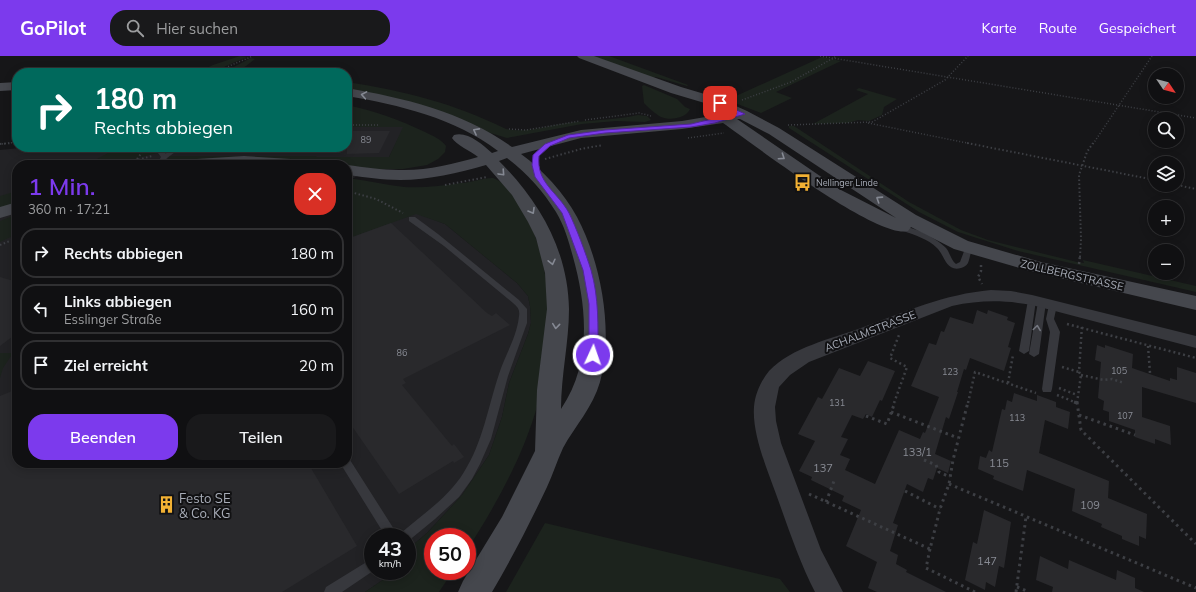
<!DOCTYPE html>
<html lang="de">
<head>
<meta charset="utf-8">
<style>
	:root { --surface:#101012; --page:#19191b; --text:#f1f3f6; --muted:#9c9d9f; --line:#303032; --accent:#7c3aed }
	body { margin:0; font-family:Mulish,sans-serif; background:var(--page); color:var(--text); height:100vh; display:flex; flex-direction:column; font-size:15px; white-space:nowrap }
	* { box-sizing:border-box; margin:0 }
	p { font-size:13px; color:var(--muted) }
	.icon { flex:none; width:22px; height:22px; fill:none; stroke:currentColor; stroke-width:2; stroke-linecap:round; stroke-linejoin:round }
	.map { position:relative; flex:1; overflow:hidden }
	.panel { position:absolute; left:12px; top:104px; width:340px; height:308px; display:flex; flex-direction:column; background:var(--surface); border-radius:16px; box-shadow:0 2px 10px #0003,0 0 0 1px var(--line) }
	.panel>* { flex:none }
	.hud { position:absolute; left:12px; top:12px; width:340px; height:84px; border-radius:16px; box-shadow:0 2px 10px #0003,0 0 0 1px var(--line); background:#00695c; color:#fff; overflow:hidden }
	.needle { width:26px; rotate:125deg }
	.controls { position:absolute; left:1148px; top:12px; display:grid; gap:8px }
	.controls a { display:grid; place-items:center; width:36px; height:36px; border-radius:50%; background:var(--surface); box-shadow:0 2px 10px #0003,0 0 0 1px var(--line); font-size:20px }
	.speed { position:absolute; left:364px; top:472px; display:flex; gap:8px; font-size:20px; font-weight:700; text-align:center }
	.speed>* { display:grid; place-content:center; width:52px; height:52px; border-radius:50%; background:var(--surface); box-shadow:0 2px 10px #0003,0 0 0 1px var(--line); line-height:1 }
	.speed small { font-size:10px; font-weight:400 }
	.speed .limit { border:6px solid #d22; background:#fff; color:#111 }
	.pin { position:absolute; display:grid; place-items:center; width:34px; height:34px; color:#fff; margin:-17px; border-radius:8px; box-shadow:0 2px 6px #0006 }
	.me { position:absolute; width:44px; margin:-22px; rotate:3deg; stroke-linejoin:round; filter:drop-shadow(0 0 3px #0008) }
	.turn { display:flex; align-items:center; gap:14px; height:84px; padding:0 16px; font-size:18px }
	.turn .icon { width:52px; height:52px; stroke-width:2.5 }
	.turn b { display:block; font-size:28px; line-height:34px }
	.round { display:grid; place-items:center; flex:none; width:42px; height:42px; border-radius:16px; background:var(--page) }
	.summary { display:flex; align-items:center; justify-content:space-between; height:68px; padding:0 16px }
	h1 { font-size:24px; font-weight:600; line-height:30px; color:var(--accent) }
	.primary-button { display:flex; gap:8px; margin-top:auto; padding:8px 16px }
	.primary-button a { flex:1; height:46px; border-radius:16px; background:var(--accent); color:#fff; font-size:16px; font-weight:600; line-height:46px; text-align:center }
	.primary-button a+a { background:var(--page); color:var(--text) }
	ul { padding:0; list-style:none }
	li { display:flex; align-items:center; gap:12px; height:50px; margin:0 8px 6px; padding:0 8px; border:2px solid var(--line); border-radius:16px }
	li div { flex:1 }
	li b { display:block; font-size:15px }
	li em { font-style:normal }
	header { display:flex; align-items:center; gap:24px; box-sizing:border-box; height:56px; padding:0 20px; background:var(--accent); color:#fff }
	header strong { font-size:19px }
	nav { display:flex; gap:22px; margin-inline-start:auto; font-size:14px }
	.search { width:280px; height:36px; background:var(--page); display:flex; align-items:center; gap:10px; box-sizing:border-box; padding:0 14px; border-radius:16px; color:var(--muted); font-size:15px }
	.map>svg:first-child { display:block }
</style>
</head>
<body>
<header>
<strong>GoPilot</strong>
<div class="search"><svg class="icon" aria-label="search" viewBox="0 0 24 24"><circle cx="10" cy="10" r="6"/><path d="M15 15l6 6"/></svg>Hier suchen</div>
<nav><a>Karte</a><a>Route</a><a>Gespeichert</a></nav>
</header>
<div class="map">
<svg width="1196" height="536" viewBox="0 0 1196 536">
	<rect width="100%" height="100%" fill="#161618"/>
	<!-- built -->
	<path fill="#222225" d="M347,71h57l-15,30 -42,25v-17h-330v298h330v-276l98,37 72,59 11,13 2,10 1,17 -3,11 -19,49 -7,34 -13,38 -27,40 -35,38 -20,17v-13h-34v34h23l-31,21h-365v-442l30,-3h317z"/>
	<!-- green -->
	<path fill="#1c231d" d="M240,0l7,1 -21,9 -12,7h-18l17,-8z
		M592,0h17l79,29 -1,1 -31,-9 -3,1z
		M822,1l19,4 -65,31 16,6 -31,15 -34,-13z
		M251,2l4,1 -18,14h-15z
		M347,26c58,9 106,21 159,47 21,4 40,-3 61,-6 24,-3 48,-3 71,-8l9,1 4,4 -6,2 -29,-1 -34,3 -75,14 -160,-48z
		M644,29l33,14 8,8 5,2c-4,9 -19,12 -29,8 -6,-3 -13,-10 -17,-14l-2,-17z
		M859,32l38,11 -13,8 -2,8 -13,6 -11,-1 -10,3 -35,1 55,-30 -12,-4z
		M347,49c28,6 53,15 78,27 8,4 16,7 21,14l-1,6 -7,7 -11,6 -24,4h-27l-72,-8 -131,1 -5,-3 1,-3h148l-1,1h73l14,-30h-56z
		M789,70h5l115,76 52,28 27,10 89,22 7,1 -1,-3 113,26v6l-178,-41 -60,-19 -39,-20 -130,-84z
		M119,91h45l-6,6 -5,1 -42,11h-25z
		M347,122c19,2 38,7 57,9 19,1 38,-1 57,-4 7,0 27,-6 32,-5 15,5 24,24 32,36 16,27 25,74 23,105 -1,15 -3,31 -5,45 -2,13 -2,27 -5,39 -14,52 -42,102 -71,147v-13h-34v34h20l-14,21h-74l31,-21h11v-21l20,-17 35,-38 27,-40 13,-38 7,-34 19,-49 3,-11 -1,-17 -2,-10 -11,-13 -72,-59 -29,-10 -69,25z
		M17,135v12l-17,7v-14z
		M17,158v20l-17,8v-21z
		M0,297h13l-10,15 -3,10z
		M545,467l235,56 10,13h-284z"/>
	<!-- building -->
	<path fill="#29292c" d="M347,75h43l-11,22 -32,1z
		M391,167l96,90 5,3 4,-3 14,12 -107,54 3,4 -4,2 50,61 2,-2 10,13 -10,6 -1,-2 -54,33 -52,-75v-180z
		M0,221l17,5v51l-17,13z
		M977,254l10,4 1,-4 20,7 -1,3 8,3 -7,24 3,1 -7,23 -34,-13 -4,12 -2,-1 -7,23h1l-9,27 -3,-2 -11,37 16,7 -3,12 -11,-5 -4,12 -5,-2 -5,14 -16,-8 -14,39 5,2 -8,26 8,4 -2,9 11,6 -1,2 40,20h-69l-9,-4 9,-26 -31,-16 15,-36 -19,-9 2,-5 -33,-16 1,-3 -13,-6 16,-30 -17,-7 20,-37 4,2 17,-31 21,8 8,-15 27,10 -13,30 -2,-1 -8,17 -6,-3 -3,5 -11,-4 -11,22 7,2 -8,16 10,4 -5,11 30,14 24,-54 21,9 3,-7 2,1 14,-36 -28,-11 18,-43 7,2 5,-14 3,1 6,-15 23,7z
		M1097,289l8,3v-3l28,9 -1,14 38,13v-3l7,2v-13l19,6v30l-54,-16v30l28,9 1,19 -16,-6v5l-20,-7v-7l-26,-9v-9l-6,-2 1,-9 -6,-3 3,-36 -6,-2z
		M17,333v74h291l49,83 -75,46h-282v-196z
		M1014,337l23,8v-6l19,7v5l14,5 -2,17 -23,-9 -6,33 70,28 -1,17 39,16 -1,25 -7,-3v10l-17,-7v-3l-21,-9 1,-3 -30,-13 3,-22 -48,-19 -4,21 -30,-12 1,-3 -16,-7 2,-13 6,2 3,-8 3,2 10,-43 3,1 2,-10 5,2z
		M984,454l27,12 -7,46 -5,-2 -4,21 -9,-5 -1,8 -20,-10 8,-38 4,2z
		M1040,500l28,13 1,-9 47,20 1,-10 18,8v10l9,4h-92l1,-5 -17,-7z"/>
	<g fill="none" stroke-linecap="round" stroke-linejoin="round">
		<!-- path-far3 -->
		<path stroke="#3d3f44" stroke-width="1.5" stroke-dasharray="1 2" stroke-linecap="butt" d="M820,0l376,62
			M218,17l11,-7 24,-10
			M742,44l49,-18 46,-26
			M585,64l54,-7 12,3
			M868,67l104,21
			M347,69h32
			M788,69l84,-3 73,-42 23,-24
			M509,73l17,1 54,-9
			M688,82l36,-5
			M2,88l15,-2
			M1093,88l59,-88"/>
		<!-- path-far2 -->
		<path stroke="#3d3f44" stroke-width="2" stroke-dasharray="1.5 2.5" stroke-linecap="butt" d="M967,87l188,37
			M0,88l11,-1
			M137,103l9,-12
			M545,103l36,-10 22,-4
			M119,109l33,-9
			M445,129l42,-8
			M1177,129l19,4
			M347,135l29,8 27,14
			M0,189l17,-7
			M1080,201l1,-18 -2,-64 8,-23 6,-9"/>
		<!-- path-far1 -->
		<path stroke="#3d3f44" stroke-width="2.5" stroke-dasharray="2 3" stroke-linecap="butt" d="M1079,208l1,-8
			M981,209v6l-3,6 4,7
			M1067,268l129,34
			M1148,290l2,27
			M1062,311l17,5
			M1081,319l23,5 8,-1 12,4
			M1008,327l5,-28
			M1059,332l18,7
			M1057,339l20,8
			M894,347l13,-36 -17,-9 9,-23
			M968,347l7,-31 61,21
			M1077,347l4,-28 -2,-3 3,-47"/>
		<!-- path -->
		<path stroke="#3d3f44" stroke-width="3" stroke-dasharray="2.5 4" stroke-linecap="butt" d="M1074,346l3,1
			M1077,346l4,28 115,114
			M891,356l67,26
			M1079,359l56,20
			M866,360l21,8 8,-22
			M924,404l12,5 3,7 11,5
			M949,428l247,104
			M905,435l35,18
			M809,438l121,55 10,-40 9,-25 4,-24 15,-58
			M826,446l8,-21
			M930,493l-4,19 49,24
			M1017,531l12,5
			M1016,536l10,-75"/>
		<!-- lane -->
		<path fill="#37383d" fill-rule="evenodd" d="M163,91h7l-5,7 10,-7h7l-15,11 -5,7h-6l5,-8 -3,-4z
			M409,161h6l23,17 81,66 8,9v14l-19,53 -17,63 -11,25 -8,15 -13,18 -24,22 -28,23v-5h-21l-46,-74h7v-4l3,1 49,77 2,-4c22,-19 48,-36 63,-61 19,-30 24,-65 35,-98 6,-19 18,-37 20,-58 1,-6 -1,-9 -6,-13l-69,-57 -35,-25z
			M903,171c11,-1 36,13 43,21 4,5 5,12 10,16l4,-2 6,-16h6l1,2c-3,5 -3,10 -5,15 -2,3 -4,4 -7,5 -15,4 -16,-12 -24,-20 -9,-9 -22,-13 -34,-17z
			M1032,241l4,3 -7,51 -5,3 -5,-3 9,-51z
			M1042,243l4,3 -7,52 -5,3 -5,-3 9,-52z
			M1053,246l4,3 -3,14 6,13 -8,57 -1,3h-8l-1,-3 8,-57 -4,-13 3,-14z
			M373,502v13l-31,21h-18l2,-5z"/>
		<!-- street -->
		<path fill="#37383d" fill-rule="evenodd" d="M991,234l20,1 21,4 164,41v12l-164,-43c-28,-5 -52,-5 -80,1l-143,56 -19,13 -11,12 -4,20 1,14 5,22 40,107 22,42h-28c-16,-31 -27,-65 -39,-98 -9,-25 -24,-60 -22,-87 1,-13 7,-26 15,-36 23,-24 62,-32 92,-43 43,-16 84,-34 130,-38z"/>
		<!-- secondary -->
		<path fill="#45474d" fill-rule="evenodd" d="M577,0h17l87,31 37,11 29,13 32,17 137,87 52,26 73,21 155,34v14l-166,-39 -76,-22 -43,-22 -3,4c-31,8 -155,-87 -185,-108l-41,6 -101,9 -60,16c22,16 43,39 56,63 24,45 37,115 23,165 -7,25 -25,44 -37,66 -6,13 -10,26 -16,39 -17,36 -35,71 -55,105h-34l5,-11 39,-64 33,-66 2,-61 10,-81 -2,-36 -9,-35 -8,-16 -16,-27 -26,-30c-28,8 -57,15 -86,15 -18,0 -35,-3 -53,-5v-10c17,2 35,5 52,5 27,1 54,-6 79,-13 -7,-6 -22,-12 -26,-19l2,-3c13,-4 28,9 38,18l6,-2c-43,-33 -99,-46 -151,-55v-8c57,10 117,24 165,59l69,-17 101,-9 47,-8 -21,-9 -37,-11 -92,-35zM737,63h3l29,15 127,84 -57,-29zM507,102c20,15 36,33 49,54 8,13 13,30 17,45 14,50 19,107 -12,152 0,-34 8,-67 8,-100 -1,-59 -30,-108 -70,-148z
			M17,26v8l-17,1v-8z
			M244,100l63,4 6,2 2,3h-142l2,-3 6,-2z
			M17,146v11l-17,5v-11z"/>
	</g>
	<!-- one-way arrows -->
	<defs><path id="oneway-chevron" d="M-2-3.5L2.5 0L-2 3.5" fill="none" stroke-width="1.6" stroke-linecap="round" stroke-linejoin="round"/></defs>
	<g stroke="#858993">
		<use href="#oneway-chevron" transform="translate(364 39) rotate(-170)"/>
		<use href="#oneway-chevron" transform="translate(476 75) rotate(-152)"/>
		<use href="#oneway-chevron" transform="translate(782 101) rotate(34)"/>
		<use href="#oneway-chevron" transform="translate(502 117) rotate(47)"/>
		<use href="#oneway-chevron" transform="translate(879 143) rotate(-147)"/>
		<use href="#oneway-chevron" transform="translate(532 155) rotate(60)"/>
		<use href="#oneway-chevron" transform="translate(552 206) rotate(77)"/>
		<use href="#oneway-chevron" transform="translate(556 270) rotate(96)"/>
	</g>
	<use stroke="#757881" href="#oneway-chevron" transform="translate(1037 272) rotate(-82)"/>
	<!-- route -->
	<path fill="#7c3aed" stroke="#51269a" d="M720,46l25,12 -30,9 -24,4 -86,6 -36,5 -19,8 -11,10c-3,27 19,36 30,57 7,14 17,41 22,57 8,28 7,56 7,85l-5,3 -3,-1 -1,-2v-51l-6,-34 -21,-57 -27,-36 -3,-12 1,-10 12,-11 23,-9 37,-5 86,-6 46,-11 -19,-8 -1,-2z"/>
	<!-- icons -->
	<defs>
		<symbol id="bus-bare" viewBox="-9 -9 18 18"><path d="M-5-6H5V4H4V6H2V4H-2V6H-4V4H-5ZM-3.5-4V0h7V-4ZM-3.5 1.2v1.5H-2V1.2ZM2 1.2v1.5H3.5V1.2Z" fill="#f2b134" stroke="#111113" stroke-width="2.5" paint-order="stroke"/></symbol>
		<symbol id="building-bare" viewBox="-9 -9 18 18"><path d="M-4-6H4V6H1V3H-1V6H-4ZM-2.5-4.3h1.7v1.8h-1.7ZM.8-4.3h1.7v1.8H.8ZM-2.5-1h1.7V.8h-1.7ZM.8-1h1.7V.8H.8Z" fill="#f2b134" stroke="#111113" stroke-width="2.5" paint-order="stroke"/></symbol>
	</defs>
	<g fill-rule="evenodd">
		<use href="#bus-bare" x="790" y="114" width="25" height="25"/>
		<use href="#building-bare" x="154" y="436" width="25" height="25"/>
	</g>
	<g text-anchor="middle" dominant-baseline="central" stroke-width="4" stroke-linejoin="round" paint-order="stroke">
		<!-- number labels -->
		<g font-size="9" fill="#888b94">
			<text x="366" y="83">89</text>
			<text x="402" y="296">86</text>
			<text x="1119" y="314">105</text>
			<text x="950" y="315">123</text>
			<text x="837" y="346">131</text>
			<text x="1125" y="359">107</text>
			<text x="1017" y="361">113</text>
		</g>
		<!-- far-poi labels -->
		<g font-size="9" fill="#a8adb8" stroke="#111113" text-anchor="start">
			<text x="816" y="126">Nellinger Linde</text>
		</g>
		<!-- street labels -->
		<g font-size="11" fill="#a8adb8" stroke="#111113">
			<text transform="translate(1072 219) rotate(13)">ZOLLBERGSTRASSE</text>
			<text transform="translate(870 275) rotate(-21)">ACHALMSTRASSE</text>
		</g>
		<!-- near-number labels -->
		<g font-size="11" fill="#888b94">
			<text x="917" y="396">133/1</text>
			<text x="999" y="407">115</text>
			<text x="823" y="412">137</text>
			<text x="1090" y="449">109</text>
			<text x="987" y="505">147</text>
		</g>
		<!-- near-poi labels -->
		<g font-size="13" fill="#a8adb8" stroke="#111113" text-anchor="start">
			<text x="179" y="442">Festo SE<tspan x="179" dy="15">&amp; Co. KG</tspan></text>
		</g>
	</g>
</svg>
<div class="controls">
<a><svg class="needle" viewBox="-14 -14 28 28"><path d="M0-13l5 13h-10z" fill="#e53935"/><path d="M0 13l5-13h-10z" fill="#9c9d9f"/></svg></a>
<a><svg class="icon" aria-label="search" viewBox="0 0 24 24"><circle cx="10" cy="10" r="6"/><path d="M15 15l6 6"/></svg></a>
<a><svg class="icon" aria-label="layers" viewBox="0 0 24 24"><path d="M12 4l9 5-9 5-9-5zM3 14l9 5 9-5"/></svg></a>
<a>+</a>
<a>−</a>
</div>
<div class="speed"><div>43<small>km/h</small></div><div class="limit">50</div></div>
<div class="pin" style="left:720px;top:47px;background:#d93025"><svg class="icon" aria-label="arrive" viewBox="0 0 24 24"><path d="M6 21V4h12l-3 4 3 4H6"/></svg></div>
<svg class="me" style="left:593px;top:299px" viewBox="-20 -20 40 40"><circle r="17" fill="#7c3aed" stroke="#fff" stroke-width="3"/><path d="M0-11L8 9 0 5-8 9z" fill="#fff"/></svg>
<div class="hud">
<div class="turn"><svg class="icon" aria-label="right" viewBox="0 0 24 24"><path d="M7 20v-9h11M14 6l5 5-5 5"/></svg><div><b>180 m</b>Rechts abbiegen</div></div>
</div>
<section class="panel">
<div class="summary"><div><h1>1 Min.</h1><p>360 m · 17:21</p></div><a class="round" style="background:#d93025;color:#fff"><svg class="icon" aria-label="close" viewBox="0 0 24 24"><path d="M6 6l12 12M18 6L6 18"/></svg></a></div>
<ul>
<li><svg class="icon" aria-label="right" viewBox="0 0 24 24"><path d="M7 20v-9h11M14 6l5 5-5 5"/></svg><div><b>Rechts abbiegen</b></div><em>180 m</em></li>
<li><svg class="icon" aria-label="left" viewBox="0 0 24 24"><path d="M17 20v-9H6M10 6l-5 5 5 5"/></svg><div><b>Links abbiegen</b><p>Esslinger Straße</p></div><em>160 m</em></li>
<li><svg class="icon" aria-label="arrive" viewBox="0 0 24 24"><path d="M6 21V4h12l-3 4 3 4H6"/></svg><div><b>Ziel erreicht</b></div><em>20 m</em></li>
</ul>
<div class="primary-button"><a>Beenden</a><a>Teilen</a></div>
</section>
</div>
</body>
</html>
